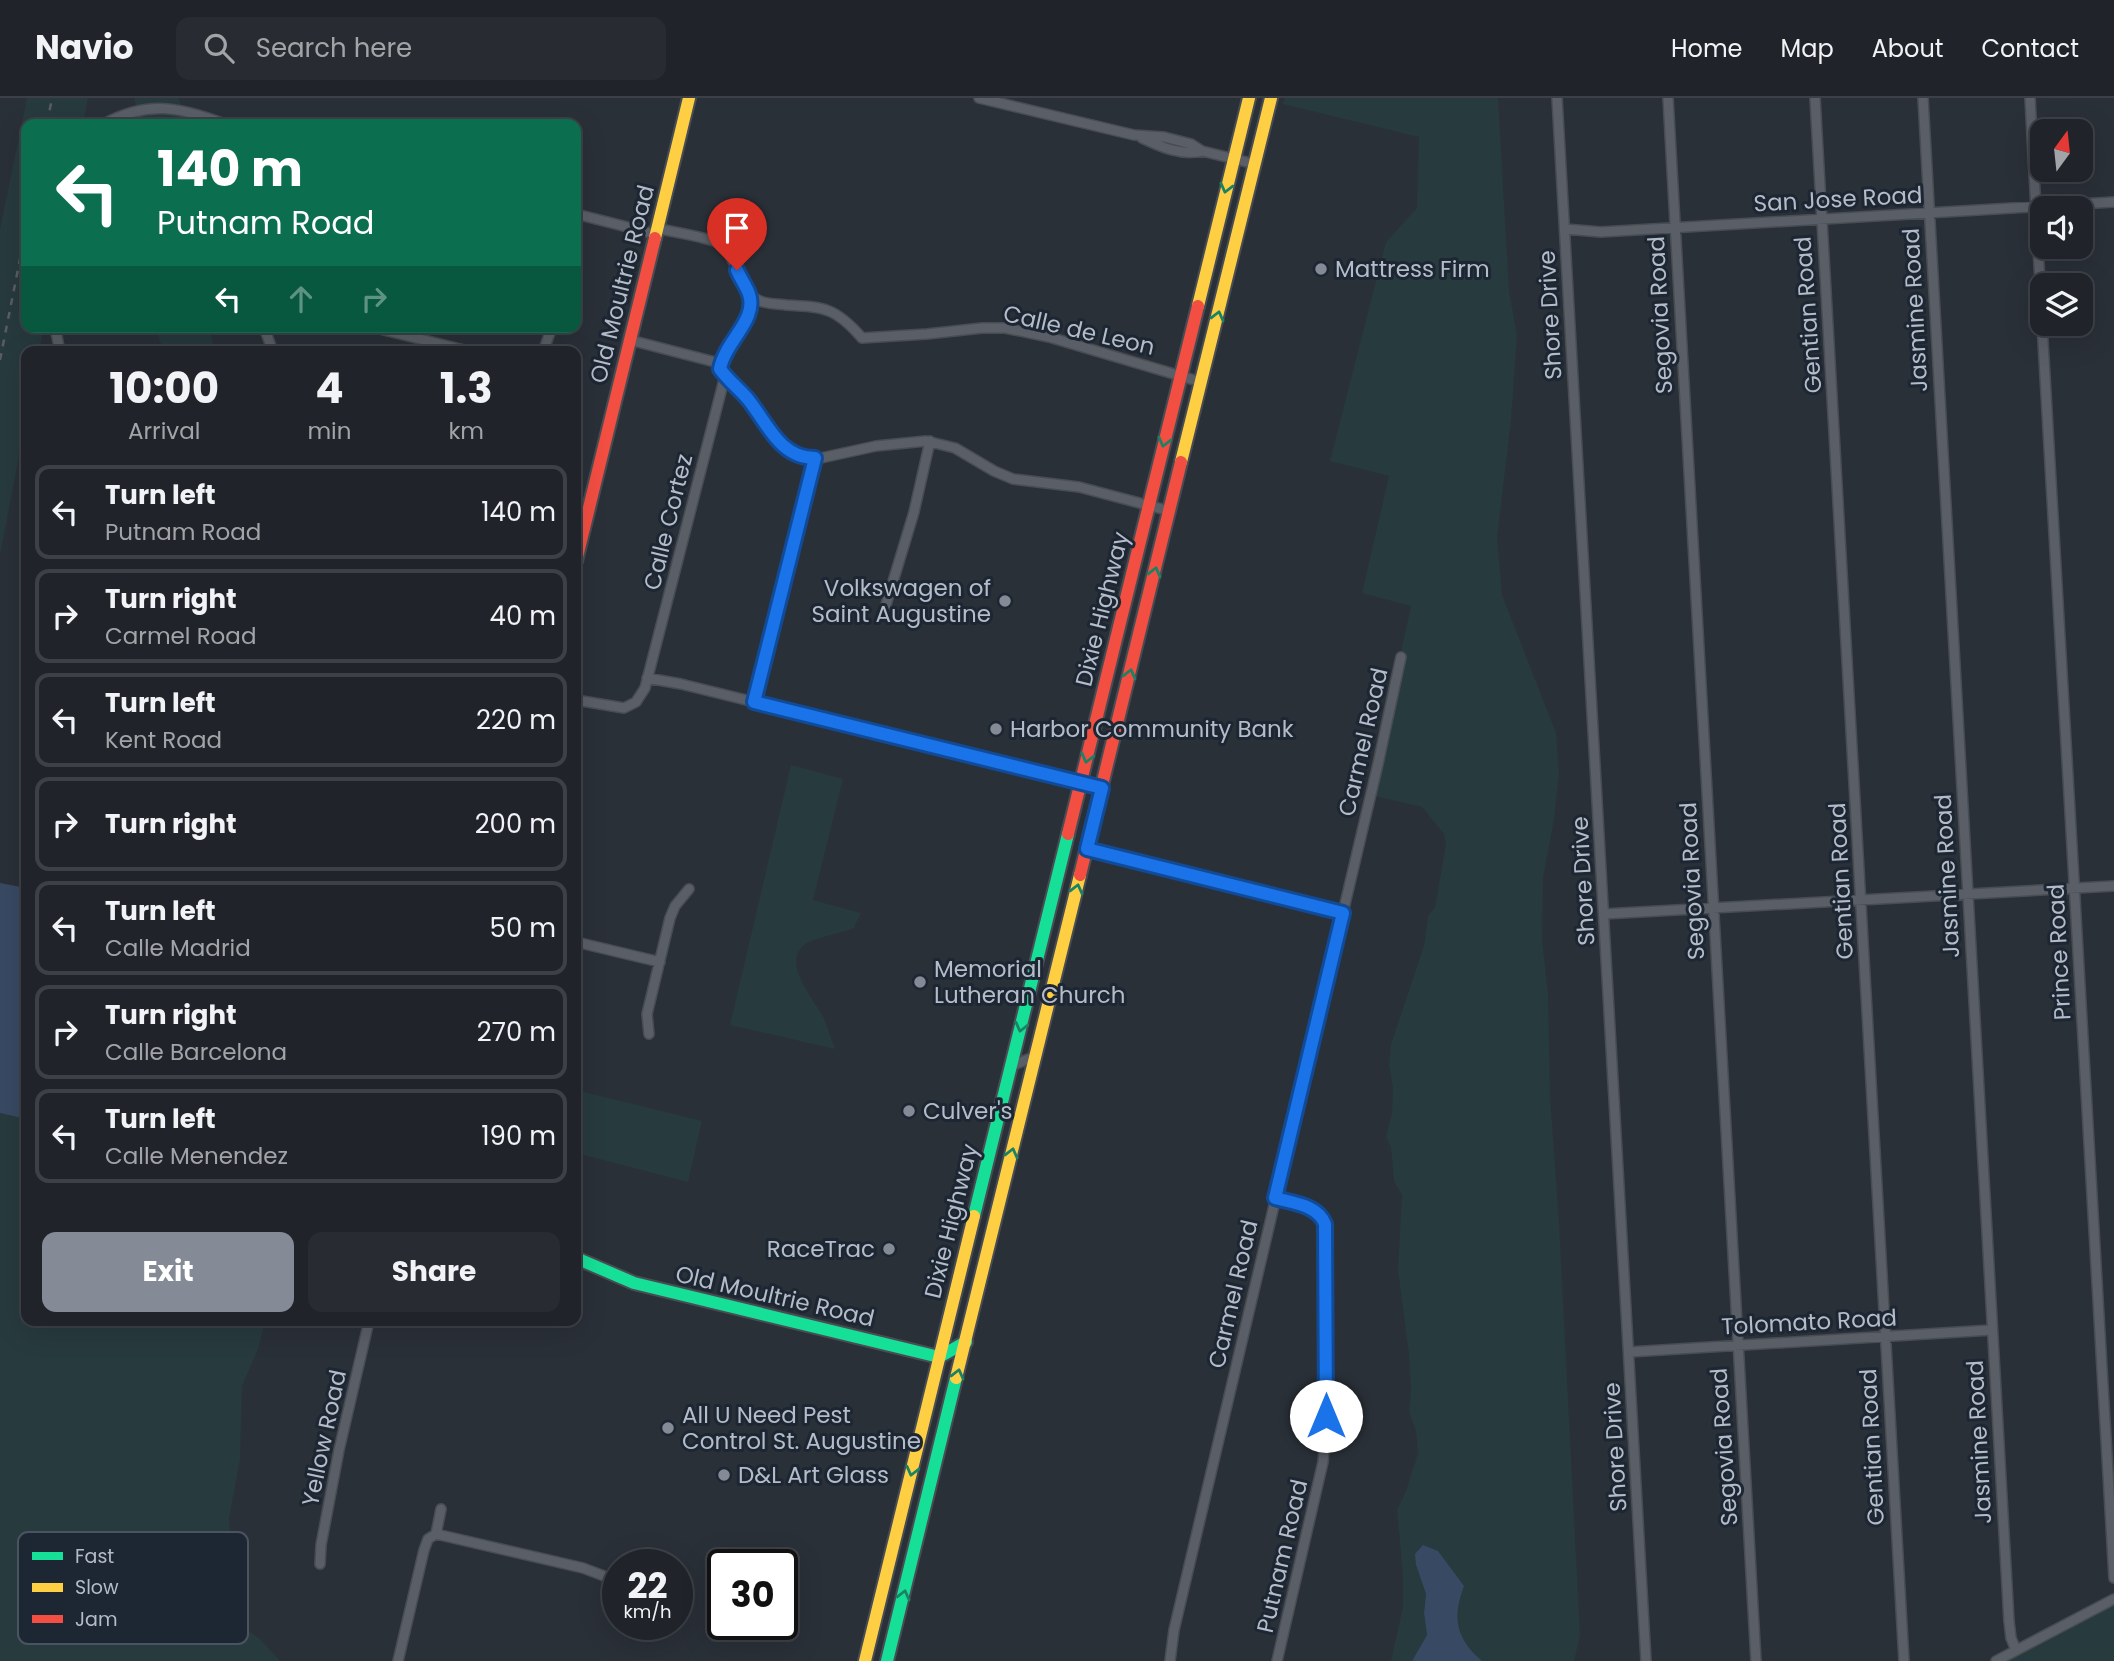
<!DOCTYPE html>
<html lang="en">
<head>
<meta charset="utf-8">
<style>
	:root { --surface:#20242a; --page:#282c32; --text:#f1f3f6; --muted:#a2a4a8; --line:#3d4147; --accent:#848b96 }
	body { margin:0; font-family:Poppins,sans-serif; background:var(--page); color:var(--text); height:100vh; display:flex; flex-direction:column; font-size:26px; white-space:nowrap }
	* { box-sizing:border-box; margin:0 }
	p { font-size:23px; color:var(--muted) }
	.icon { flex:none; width:38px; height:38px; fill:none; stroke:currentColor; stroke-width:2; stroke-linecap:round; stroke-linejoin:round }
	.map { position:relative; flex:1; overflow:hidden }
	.drawer { position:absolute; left:21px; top:248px; width:560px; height:980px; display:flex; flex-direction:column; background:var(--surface); border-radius:14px; box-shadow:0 7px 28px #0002,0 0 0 2px var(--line) }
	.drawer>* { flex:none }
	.banner { position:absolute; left:21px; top:21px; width:560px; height:214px; border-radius:14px; box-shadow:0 7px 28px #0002,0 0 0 2px var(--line); background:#0b6e4f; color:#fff; overflow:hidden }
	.needle { width:46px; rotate:15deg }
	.controls { position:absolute; left:2030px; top:21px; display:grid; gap:14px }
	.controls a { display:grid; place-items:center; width:63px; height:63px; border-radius:14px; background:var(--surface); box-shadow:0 7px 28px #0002,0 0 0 2px var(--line); font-size:35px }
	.speed { position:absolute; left:602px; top:1451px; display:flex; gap:14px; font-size:35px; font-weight:700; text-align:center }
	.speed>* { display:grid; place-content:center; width:91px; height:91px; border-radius:50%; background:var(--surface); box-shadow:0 7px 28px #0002,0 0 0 2px var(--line); line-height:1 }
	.speed small { font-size:18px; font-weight:400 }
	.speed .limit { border:4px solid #111; border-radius:10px; background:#fff; color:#111 }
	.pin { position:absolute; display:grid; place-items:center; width:60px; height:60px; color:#fff; margin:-72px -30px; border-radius:50% 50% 50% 0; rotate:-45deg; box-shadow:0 0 7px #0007 }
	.pin .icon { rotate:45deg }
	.me { position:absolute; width:77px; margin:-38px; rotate:0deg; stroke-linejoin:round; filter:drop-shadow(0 0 5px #0008) }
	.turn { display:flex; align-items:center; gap:24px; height:147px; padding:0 21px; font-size:32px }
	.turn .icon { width:91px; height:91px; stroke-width:2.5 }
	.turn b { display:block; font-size:49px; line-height:60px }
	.lanes { display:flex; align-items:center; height:66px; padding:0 21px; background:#0003; justify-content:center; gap:35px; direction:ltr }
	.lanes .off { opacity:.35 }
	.eta { display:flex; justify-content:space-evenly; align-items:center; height:119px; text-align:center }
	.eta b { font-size:42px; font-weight:700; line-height:49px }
	.action { display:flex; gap:14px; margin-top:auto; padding:14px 21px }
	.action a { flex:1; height:80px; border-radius:14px; background:var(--accent); color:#fff; font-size:28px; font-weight:700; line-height:80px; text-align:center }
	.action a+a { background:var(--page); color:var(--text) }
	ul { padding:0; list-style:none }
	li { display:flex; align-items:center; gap:21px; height:94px; margin:0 14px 10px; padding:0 7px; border:4px solid var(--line); border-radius:14px }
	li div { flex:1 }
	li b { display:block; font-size:26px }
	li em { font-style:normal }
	header { display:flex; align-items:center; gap:42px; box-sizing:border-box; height:98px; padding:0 35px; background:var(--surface); border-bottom:2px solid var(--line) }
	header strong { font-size:33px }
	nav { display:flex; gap:38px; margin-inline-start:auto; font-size:24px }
	.search { width:490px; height:63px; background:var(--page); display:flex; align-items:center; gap:18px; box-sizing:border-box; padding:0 24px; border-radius:14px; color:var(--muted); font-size:26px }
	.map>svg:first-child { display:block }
</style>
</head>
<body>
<header>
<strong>Navio</strong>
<div class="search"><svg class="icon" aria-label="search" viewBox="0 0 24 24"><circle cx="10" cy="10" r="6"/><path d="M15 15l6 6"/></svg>Search here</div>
<nav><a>Home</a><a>Map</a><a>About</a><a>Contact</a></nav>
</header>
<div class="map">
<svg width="2114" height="1563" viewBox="0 0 2114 1563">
	<rect width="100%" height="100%" fill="#2a3038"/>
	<!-- green -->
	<path fill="#273a3e" d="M27,0h61l-5,26h-57v203h18l-5,25h-13v67l-26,136v-326z
		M134,0h44l6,12 3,14h-47z
		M1285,0h213l11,193 8,44 -6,85 -14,118 5,57 54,138 3,40 -5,46 -11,59 -1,62 6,53 2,103 9,126 21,414 -6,25h-92c-26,-23 -30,-42 -19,-75l-47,-21 10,29 -2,19 3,22 -15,26h-21l12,-54v-32l-6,-65 9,-19 12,-38 -2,-22 -7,-20 2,-21 -2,-36 -11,-84 4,-75 -8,-14 -3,-34 -5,-10 6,-24 1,-25 -4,-23 2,-21 33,-98 4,-30 7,-9 11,-63 -2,-10 -22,-27 -52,-12 41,-189 -49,-13 27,-117 -59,-15 56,-219 31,-34 2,-71 -136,-33z
		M155,229h54l6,25h-51z
		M791,667l52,14 -30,121 48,13 -7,15c-10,4 -41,11 -47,15 -29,19 8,56 17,76 4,9 7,20 11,30l-105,-24z
		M576,992l126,31 -14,61 -112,-29z
		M0,1015l26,6v202h239l-7,28 -16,37 -2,74 -11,58 3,42 -2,49 15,20 15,10 20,22h-280z
		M2114,1504v59h-109z"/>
	<!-- water -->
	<path fill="#384963" d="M0,785l26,5v231l-26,-6z
		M1423,1447l15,6 26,35c-12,33 -8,52 18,75h-70l15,-26 -3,-22 2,-19 -10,-29 -1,-11z"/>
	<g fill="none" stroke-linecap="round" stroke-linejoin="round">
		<defs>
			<path id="street" d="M979,0l155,37 30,2 27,7 11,7 53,13
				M1557,0l89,1563
				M1668,0l88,1563
				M1815,0l89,1563
				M1923,0l86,1523 2,17 5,12
				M2030,0l12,223
				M104,26c44,-24 76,-17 121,0
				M1142,40c19,9 39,18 60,13
				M576,116l79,20
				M657,130c13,4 53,9 63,16 19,14 17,47 40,57 8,3 18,3 26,4 39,2 50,3 76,33l65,-4 55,-6h23l44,9 152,45
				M1565,131l36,3 513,-30
				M2042,226l72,1254
				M55,229l5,25
				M264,229l9,25
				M372,229l100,25
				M630,242l85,22 15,20 14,13 34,46 15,13 15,4h13l55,-12 50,-5 29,7 39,23 19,8 66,8 91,24
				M543,254l9,-25
				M720,271l6,-19 22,-30 2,-10 -1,-16
				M885,510l29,-96 16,-71
				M647,580l34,6 421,103
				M576,602l48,8 12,-6 9,-14 80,-312
				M755,604l60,-244
				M1087,751l256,64
				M1604,816l510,-28
				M576,844l84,20
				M649,936l-2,-20 23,-96 5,-12 14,-17
				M1011,968l25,-10
				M1275,1100c18,5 43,7 50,26 0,76 6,162 -2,238l-46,199
				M1629,1254l363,-22
				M436,1436l147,34 21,8
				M320,1466l1,-19 18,-95 30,-129
				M398,1563l26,-111 4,-11 8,-5 5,-25
				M1170,1563l4,-31 204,-866 23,-107
				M1996,1563l118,-62"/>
			<path id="fast" d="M974,1118l94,-382
				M576,1160l58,25 305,74 27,-15
				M887,1563l69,-283"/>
			<path id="slow" d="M655,140l34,-140
				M1198,208l51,-208
				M1181,364l90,-364
				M956,1280l124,-503
				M865,1563l109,-445"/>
			<path id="jam" d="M576,463l79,-323
				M1068,736l130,-528
				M1080,777l101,-413"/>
		</defs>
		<!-- street casing -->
		<use href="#street" stroke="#484c53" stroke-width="12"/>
		<!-- fast casing -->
		<use href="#fast" stroke="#484c53" stroke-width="16"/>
		<!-- slow casing -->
		<use href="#slow" stroke="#484c53" stroke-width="16"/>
		<!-- jam casing -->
		<use href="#jam" stroke="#484c53" stroke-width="16"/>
		<!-- street -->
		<use href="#street" stroke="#5a5e66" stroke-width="9"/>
		<!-- fast -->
		<use href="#fast" stroke="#16e098" stroke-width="12"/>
		<!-- slow -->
		<use href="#slow" stroke="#ffcf43" stroke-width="12"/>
		<!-- jam -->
		<use href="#jam" stroke="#f24e42" stroke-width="12"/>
		<!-- rail -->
		<path stroke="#595d64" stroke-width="2.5" stroke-dasharray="7 7" stroke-linecap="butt" d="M47,26l5,-26
			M0,262l26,-131"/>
	</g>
	<!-- one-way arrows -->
	<defs><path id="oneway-chevron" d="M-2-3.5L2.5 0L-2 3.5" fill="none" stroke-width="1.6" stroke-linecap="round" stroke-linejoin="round" transform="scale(1.75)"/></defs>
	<g stroke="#1a8366">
		<use href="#oneway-chevron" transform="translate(1226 90) rotate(104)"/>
		<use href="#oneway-chevron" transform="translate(1218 218) rotate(-76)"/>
		<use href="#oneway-chevron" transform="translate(1164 344) rotate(104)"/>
		<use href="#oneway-chevron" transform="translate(1155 474) rotate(-76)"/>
		<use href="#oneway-chevron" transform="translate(1130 576) rotate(-76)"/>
		<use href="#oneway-chevron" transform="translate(1087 660) rotate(104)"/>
		<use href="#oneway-chevron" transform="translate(1077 791) rotate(-76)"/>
		<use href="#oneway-chevron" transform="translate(1021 929) rotate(104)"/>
		<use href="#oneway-chevron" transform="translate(1012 1055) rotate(-76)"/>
		<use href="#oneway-chevron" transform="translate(958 1276) rotate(-76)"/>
		<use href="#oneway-chevron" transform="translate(912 1373) rotate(104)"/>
		<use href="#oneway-chevron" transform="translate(904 1497) rotate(-76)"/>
	</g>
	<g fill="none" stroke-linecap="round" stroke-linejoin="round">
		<defs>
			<path id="route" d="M737,172c3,8 10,17 12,24 9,26 -24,47 -29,75 8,11 18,19 27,29 20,24 32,60 68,60l-61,244 348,86 -15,61 256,64 -68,285c18,5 43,7 50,26l1,192"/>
		</defs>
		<!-- route casing -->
		<use href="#route" stroke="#114b97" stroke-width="18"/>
		<!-- route -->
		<use href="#route" stroke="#1a73e8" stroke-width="12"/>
	</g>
	<!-- markers -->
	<g fill="#848b96" stroke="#1d2633" stroke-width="2.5">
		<circle cx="1321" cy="171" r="7"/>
		<circle cx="1005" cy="503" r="7"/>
		<circle cx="996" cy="631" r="7"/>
		<circle cx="920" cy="884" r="7"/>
		<circle cx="909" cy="1013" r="7"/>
		<circle cx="889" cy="1151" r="7"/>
		<circle cx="668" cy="1330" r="7"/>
		<circle cx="724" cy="1377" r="7"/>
	</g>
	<g text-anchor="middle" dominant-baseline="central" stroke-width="6" stroke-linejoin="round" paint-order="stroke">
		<!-- street labels -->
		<g font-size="23" fill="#b4bcc9" stroke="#1d2633">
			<text transform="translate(1838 101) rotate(-3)">San Jose Road</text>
			<text transform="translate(622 186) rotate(-76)">Old Moultrie Road</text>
			<text transform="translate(1915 212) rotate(-93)">Jasmine Road</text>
			<text transform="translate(1550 217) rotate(-93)">Shore Drive</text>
			<text transform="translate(1660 217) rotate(-93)">Segovia Road</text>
			<text transform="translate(1808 217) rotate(-94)">Gentian Road</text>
			<text transform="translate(1079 232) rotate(13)">Calle de Leon</text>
			<text transform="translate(668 424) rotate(-76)">Calle Cortez</text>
			<text transform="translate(1102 511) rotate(-76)">Dixie Highway</text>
			<text transform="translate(1363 644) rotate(-77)">Carmel Road</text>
			<text transform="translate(1947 778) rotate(-93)">Jasmine Road</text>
			<text transform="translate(1583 783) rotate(-93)">Shore Drive</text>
			<text transform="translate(1692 783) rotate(-93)">Segovia Road</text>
			<text transform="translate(1841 783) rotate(-93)">Gentian Road</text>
			<text transform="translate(2059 854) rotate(-93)">Prince Road</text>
			<text transform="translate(951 1123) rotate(-76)">Dixie Highway</text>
			<text transform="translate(1233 1196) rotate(-77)">Carmel Road</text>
			<text transform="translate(775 1198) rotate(13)">Old Moultrie Road</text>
			<text transform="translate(1809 1224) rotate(-3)">Tolomato Road</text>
			<text transform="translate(324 1340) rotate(-78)">Yellow Road</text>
			<text transform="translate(1979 1344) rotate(-93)">Jasmine Road</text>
			<text transform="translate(1615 1349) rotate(-93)">Shore Drive</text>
			<text transform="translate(1724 1349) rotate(-94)">Segovia Road</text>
			<text transform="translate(1872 1349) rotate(-93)">Gentian Road</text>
			<text transform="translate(1282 1458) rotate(-77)">Putnam Road</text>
		</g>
		<!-- poi labels -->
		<g font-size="23" fill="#b4bcc9" stroke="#1d2633" text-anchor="start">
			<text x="1335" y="171">Mattress Firm</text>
			<text x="991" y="490" text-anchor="end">Volkswagen of<tspan x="991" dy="26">Saint Augustine</tspan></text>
			<text x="1010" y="631">Harbor Community Bank</text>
			<text x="934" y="871">Memorial<tspan x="934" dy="26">Lutheran Church</tspan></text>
			<text x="923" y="1013">Culver's</text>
			<text x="875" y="1151" text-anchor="end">RaceTrac</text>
			<text x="682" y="1317">All U Need Pest<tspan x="682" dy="26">Control St. Augustine</tspan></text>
			<text x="738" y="1377">D&amp;L Art Glass</text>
		</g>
	</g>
	<!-- legend -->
	<rect x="18" y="1434" width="230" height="112" rx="10" fill="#1d2633" stroke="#4a5360" stroke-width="2"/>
	<rect x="32" y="1454" width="31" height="8" fill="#16e098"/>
	<rect x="32" y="1485" width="31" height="9" fill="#ffcf43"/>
	<rect x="32" y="1517" width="31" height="8" fill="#f24e42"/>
	<g font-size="19" fill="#b4bcc9">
		<text x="75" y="1465">Fast</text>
		<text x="75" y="1496">Slow</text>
		<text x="75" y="1528">Jam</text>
	</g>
</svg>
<div class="controls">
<a><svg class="needle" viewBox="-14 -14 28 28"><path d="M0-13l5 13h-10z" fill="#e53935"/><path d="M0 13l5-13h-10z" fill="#a2a4a8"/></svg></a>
<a><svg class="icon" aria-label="sound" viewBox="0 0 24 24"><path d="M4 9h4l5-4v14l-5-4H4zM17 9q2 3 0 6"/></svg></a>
<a><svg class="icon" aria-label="layers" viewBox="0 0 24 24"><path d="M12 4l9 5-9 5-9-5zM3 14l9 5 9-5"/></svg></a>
</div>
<div class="speed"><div>22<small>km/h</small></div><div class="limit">30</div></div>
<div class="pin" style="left:737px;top:172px;background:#d93025"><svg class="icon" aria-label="arrive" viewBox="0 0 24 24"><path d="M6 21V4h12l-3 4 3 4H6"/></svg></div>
<svg class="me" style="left:1326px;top:1318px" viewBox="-20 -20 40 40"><circle r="19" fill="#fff"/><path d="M0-13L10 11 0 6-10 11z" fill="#1a73e8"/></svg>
<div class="banner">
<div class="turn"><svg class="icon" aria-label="left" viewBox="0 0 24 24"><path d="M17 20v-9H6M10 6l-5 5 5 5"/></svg><div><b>140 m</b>Putnam Road</div></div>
<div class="lanes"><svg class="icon" aria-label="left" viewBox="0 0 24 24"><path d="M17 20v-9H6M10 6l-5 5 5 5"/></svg><svg class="icon off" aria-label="ahead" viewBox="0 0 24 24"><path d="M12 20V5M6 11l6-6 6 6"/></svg><svg class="icon off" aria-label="right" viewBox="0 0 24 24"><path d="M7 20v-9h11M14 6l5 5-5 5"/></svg></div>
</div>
<section class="drawer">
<div class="eta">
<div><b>10:00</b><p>Arrival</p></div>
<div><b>4</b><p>min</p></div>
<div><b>1.3</b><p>km</p></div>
</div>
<ul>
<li><svg class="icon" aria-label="left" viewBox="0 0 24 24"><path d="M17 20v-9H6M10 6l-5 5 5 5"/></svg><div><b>Turn left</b><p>Putnam Road</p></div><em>140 m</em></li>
<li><svg class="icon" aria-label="right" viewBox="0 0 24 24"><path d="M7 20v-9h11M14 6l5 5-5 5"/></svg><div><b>Turn right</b><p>Carmel Road</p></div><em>40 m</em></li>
<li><svg class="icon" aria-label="left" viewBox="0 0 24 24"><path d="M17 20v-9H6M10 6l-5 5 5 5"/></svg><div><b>Turn left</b><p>Kent Road</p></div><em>220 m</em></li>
<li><svg class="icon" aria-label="right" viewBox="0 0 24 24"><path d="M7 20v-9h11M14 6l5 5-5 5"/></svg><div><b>Turn right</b></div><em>200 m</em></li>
<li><svg class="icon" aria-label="left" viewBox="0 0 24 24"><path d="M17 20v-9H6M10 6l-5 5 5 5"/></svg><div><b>Turn left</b><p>Calle Madrid</p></div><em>50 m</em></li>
<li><svg class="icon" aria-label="right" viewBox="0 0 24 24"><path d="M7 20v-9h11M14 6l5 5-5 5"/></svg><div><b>Turn right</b><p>Calle Barcelona</p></div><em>270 m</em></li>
<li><svg class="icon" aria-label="left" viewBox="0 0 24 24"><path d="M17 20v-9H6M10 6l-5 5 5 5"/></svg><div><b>Turn left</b><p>Calle Menendez</p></div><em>190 m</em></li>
</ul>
<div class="action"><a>Exit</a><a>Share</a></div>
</section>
</div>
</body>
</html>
